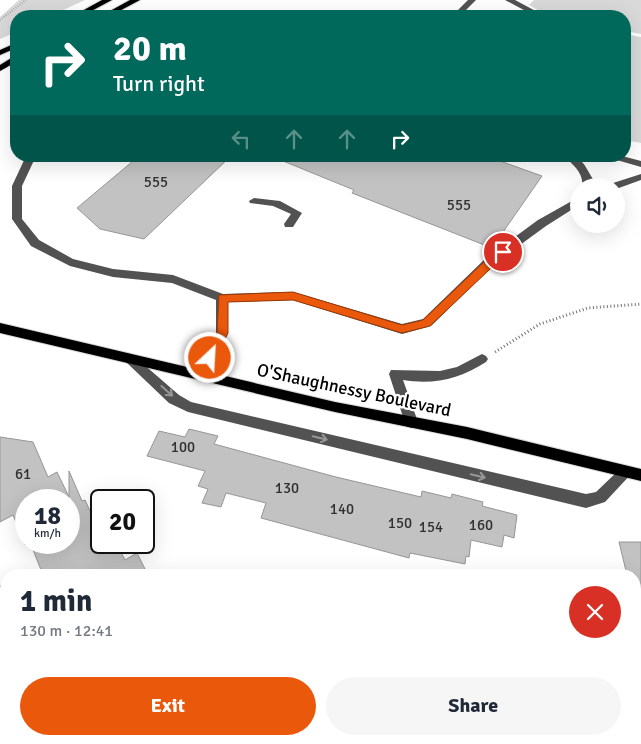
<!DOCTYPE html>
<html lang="en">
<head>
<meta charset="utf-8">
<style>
	:root { --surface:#fff; --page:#f6f6f7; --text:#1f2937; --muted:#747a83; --accent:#ea580c }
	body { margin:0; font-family:Signika,sans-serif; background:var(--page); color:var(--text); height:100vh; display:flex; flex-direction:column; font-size:19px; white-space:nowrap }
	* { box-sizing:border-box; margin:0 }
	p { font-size:16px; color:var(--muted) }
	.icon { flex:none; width:28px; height:28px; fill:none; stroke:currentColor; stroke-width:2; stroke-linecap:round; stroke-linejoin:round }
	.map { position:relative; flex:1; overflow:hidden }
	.sheet { position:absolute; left:0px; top:569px; width:641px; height:176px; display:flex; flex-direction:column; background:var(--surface); border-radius:20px 20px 0 0; box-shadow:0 5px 20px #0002 }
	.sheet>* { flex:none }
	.banner { position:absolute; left:10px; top:10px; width:621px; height:152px; border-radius:20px; box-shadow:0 5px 20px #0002; background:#00695c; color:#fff; overflow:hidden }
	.buttons { position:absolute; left:570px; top:178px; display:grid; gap:10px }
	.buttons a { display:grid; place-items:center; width:55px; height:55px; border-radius:50%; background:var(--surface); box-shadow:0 5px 20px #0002; font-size:25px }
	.speed { position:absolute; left:15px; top:489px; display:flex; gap:10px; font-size:25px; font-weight:700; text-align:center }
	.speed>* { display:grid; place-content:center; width:65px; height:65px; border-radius:50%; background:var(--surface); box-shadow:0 5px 20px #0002; line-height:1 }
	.speed small { font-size:12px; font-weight:400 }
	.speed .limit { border:2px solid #111; border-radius:8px; background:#fff; color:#111 }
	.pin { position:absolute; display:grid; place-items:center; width:42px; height:42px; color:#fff; margin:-21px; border:2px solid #fff; border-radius:50%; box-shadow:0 1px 5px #0007 }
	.me { position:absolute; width:55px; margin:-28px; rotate:25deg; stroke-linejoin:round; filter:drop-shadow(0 0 4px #0008) }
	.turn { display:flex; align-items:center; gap:18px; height:105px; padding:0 20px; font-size:22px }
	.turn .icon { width:65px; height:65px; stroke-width:2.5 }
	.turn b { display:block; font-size:35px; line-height:42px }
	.lanes { display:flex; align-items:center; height:48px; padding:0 20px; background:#0003; justify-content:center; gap:25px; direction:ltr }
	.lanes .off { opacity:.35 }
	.round { display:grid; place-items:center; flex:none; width:52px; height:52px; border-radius:26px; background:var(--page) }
	.head { display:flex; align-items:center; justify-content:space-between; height:85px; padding:0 20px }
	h1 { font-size:30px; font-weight:700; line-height:38px }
	.cta { display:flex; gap:10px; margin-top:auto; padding:10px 20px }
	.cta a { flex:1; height:58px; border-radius:30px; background:var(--accent); color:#fff; font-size:20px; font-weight:700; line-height:58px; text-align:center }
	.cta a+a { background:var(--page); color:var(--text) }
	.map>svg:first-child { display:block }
</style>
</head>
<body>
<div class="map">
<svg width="641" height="744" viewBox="0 0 641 744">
	<rect width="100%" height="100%" fill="#fff"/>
	<!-- green -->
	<path fill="#d9d9d9" d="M19,0h66l-35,16h-34v16l-16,7v-22z
		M534,0h107v34l-16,-3v-15h-77l-19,-11z
		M625,34l16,3v106l-16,-3z"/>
	<!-- building -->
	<path fill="#c2c2c2" stroke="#969696" d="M139,156h92l-87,83 -44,-10 -23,-21z
		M271,156h215l56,20 -50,72 -140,-55 2,-3z
		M189,429l29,7 -4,8 122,33 85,20 1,-6 29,7 1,-4 31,8 -1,4 35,9 -3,23 -10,-3 -2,12 -31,-7 -2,17 -3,-1 -1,8 -55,-11 -1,5 -148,-40 5,-15 -40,-10 -5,14 -19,-4 6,-14 -10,-3 7,-15 -58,-15 12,-25 26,6z
		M0,437l33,5 15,35 9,-5 12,25v-26l13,30 3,-1 5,11 2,-2 9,20v13h15l9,18 12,-7 11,22h-105l-13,-33h39v-42h-43l-1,45 -12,-30 -13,7z
		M619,542h22v60l-6,1v-28h-8z"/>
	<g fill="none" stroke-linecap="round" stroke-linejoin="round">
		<defs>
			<path id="major" d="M102,0h10l-30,16h-9z
				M130,0h10l-30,16h-9z
				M16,43v5l-16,7v-5z
				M13,57h3v5l-16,9v-6z
				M0,323l335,79 132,25 174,42v12l-174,-42 -132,-27 -335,-79z"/>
		</defs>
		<!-- major casing -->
		<use href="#major" stroke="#dbdbdb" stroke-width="2"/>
		<!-- path-far1 -->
		<path stroke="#747474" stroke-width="2" stroke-dasharray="0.5 2" stroke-linecap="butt" d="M0,20l26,-20"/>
		<!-- path -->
		<path stroke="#747474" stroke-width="3" stroke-dasharray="1 2.5" stroke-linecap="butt" d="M495,352l45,-28 48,-16 53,-4"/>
		<!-- minor -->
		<path fill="#525252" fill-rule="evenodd" d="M468,0h8l-16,16h-8z
			M505,0h10l30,16h-10z
			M26,156h10l-14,30v33l17,21 34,19 40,10 60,6 50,19 70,-2 109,32 21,-5 63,-61 52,-38 41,-23v8l-33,21 -52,38 -63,62 -29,8 -109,-34 -65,2v31l-22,47h-8l-2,-4 20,-43v-33l-44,-17 -59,-6 -43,-11 -39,-20 -19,-27v-33z
			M564,156c19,0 20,9 29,23l-1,7h-10c2,-13 -9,-21 -18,-30z
			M603,156h19l19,5v6z
			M641,174v6l-25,9v-3h-7l1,-2z
			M254,198l26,3 22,12 -9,14h-8l-1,-3 7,-10 -18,-8 -23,-3 -1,-2z
			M130,354l4,2 45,39 12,7 395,92 10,-2 25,-24 5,-2 5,2 2,4 -28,30 -19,6 -398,-96 -19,-9 -43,-41 -2,-3 2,-3z
			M482,354l4,2 2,3 -2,3c-26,17 -52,23 -83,18l15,42 -2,4 -5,2 -5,-2 -17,-52 2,-4 49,1 17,-4z
			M0,585l6,4v25l-6,-4z
			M641,653v19l-6,2v-19z
			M8,739h18l-1,5h-18z
			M571,739h19l-2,5h-19z"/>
		<!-- major -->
		<use href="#major" fill="#000" fill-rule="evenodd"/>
	</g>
	<!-- one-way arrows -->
	<defs><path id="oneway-shaft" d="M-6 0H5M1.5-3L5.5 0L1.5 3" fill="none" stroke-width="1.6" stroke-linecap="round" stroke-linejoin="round" transform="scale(1.25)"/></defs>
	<g stroke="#979797">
		<use href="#oneway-shaft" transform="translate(167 391) rotate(42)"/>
		<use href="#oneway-shaft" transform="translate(320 438) rotate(13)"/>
		<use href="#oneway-shaft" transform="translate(478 476) rotate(13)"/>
	</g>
	<!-- route -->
	<path fill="#ea580c" stroke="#983908" d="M503,248l5,4 -78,74 -28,7 -109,-33 -65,2v31l-14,28h-7l-2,-3 12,-25 2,-38 74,-3 109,33 21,-5 64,-61z"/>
	<g text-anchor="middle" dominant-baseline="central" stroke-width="4.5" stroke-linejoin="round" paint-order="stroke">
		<!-- number labels -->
		<g font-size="15" fill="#303030">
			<text x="156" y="182">555</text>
			<text x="459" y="205">555</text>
			<text x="183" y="447">100</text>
			<text x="23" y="474">61</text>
			<text x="287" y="488">130</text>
			<text x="342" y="509">140</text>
			<text x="400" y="523">150</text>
			<text x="481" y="525">160</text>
			<text x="431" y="527">154</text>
		</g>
		<!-- street labels -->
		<g font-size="18" fill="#000" stroke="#fff">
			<text transform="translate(354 390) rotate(12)">O'Shaughnessy Boulevard</text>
		</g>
	</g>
</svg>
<div class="buttons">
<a><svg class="icon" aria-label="sound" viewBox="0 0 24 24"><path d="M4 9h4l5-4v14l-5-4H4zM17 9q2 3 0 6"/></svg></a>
</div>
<div class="speed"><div>18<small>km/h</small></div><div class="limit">20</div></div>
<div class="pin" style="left:503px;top:252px;background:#d93025"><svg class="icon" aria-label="arrive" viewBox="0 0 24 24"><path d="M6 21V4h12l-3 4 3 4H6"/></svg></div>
<svg class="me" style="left:210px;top:358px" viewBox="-20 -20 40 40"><circle r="17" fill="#ea580c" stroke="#fff" stroke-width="3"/><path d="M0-11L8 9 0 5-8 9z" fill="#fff"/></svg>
<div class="banner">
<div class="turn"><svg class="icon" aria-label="right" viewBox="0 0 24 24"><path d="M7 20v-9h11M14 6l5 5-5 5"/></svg><div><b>20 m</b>Turn right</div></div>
<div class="lanes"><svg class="icon off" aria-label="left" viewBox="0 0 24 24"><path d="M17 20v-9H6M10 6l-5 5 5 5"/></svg><svg class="icon off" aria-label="ahead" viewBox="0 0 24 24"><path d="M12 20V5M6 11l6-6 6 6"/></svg><svg class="icon off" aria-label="ahead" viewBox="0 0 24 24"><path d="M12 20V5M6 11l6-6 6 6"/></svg><svg class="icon" aria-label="right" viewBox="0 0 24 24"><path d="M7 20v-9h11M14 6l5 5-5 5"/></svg></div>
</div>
<section class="sheet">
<div class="head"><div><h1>1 min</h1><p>130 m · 12:41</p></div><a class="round" style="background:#d93025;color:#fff"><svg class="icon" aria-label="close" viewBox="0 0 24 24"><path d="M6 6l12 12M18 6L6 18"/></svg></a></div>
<div class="cta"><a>Exit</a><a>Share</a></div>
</section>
</div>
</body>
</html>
